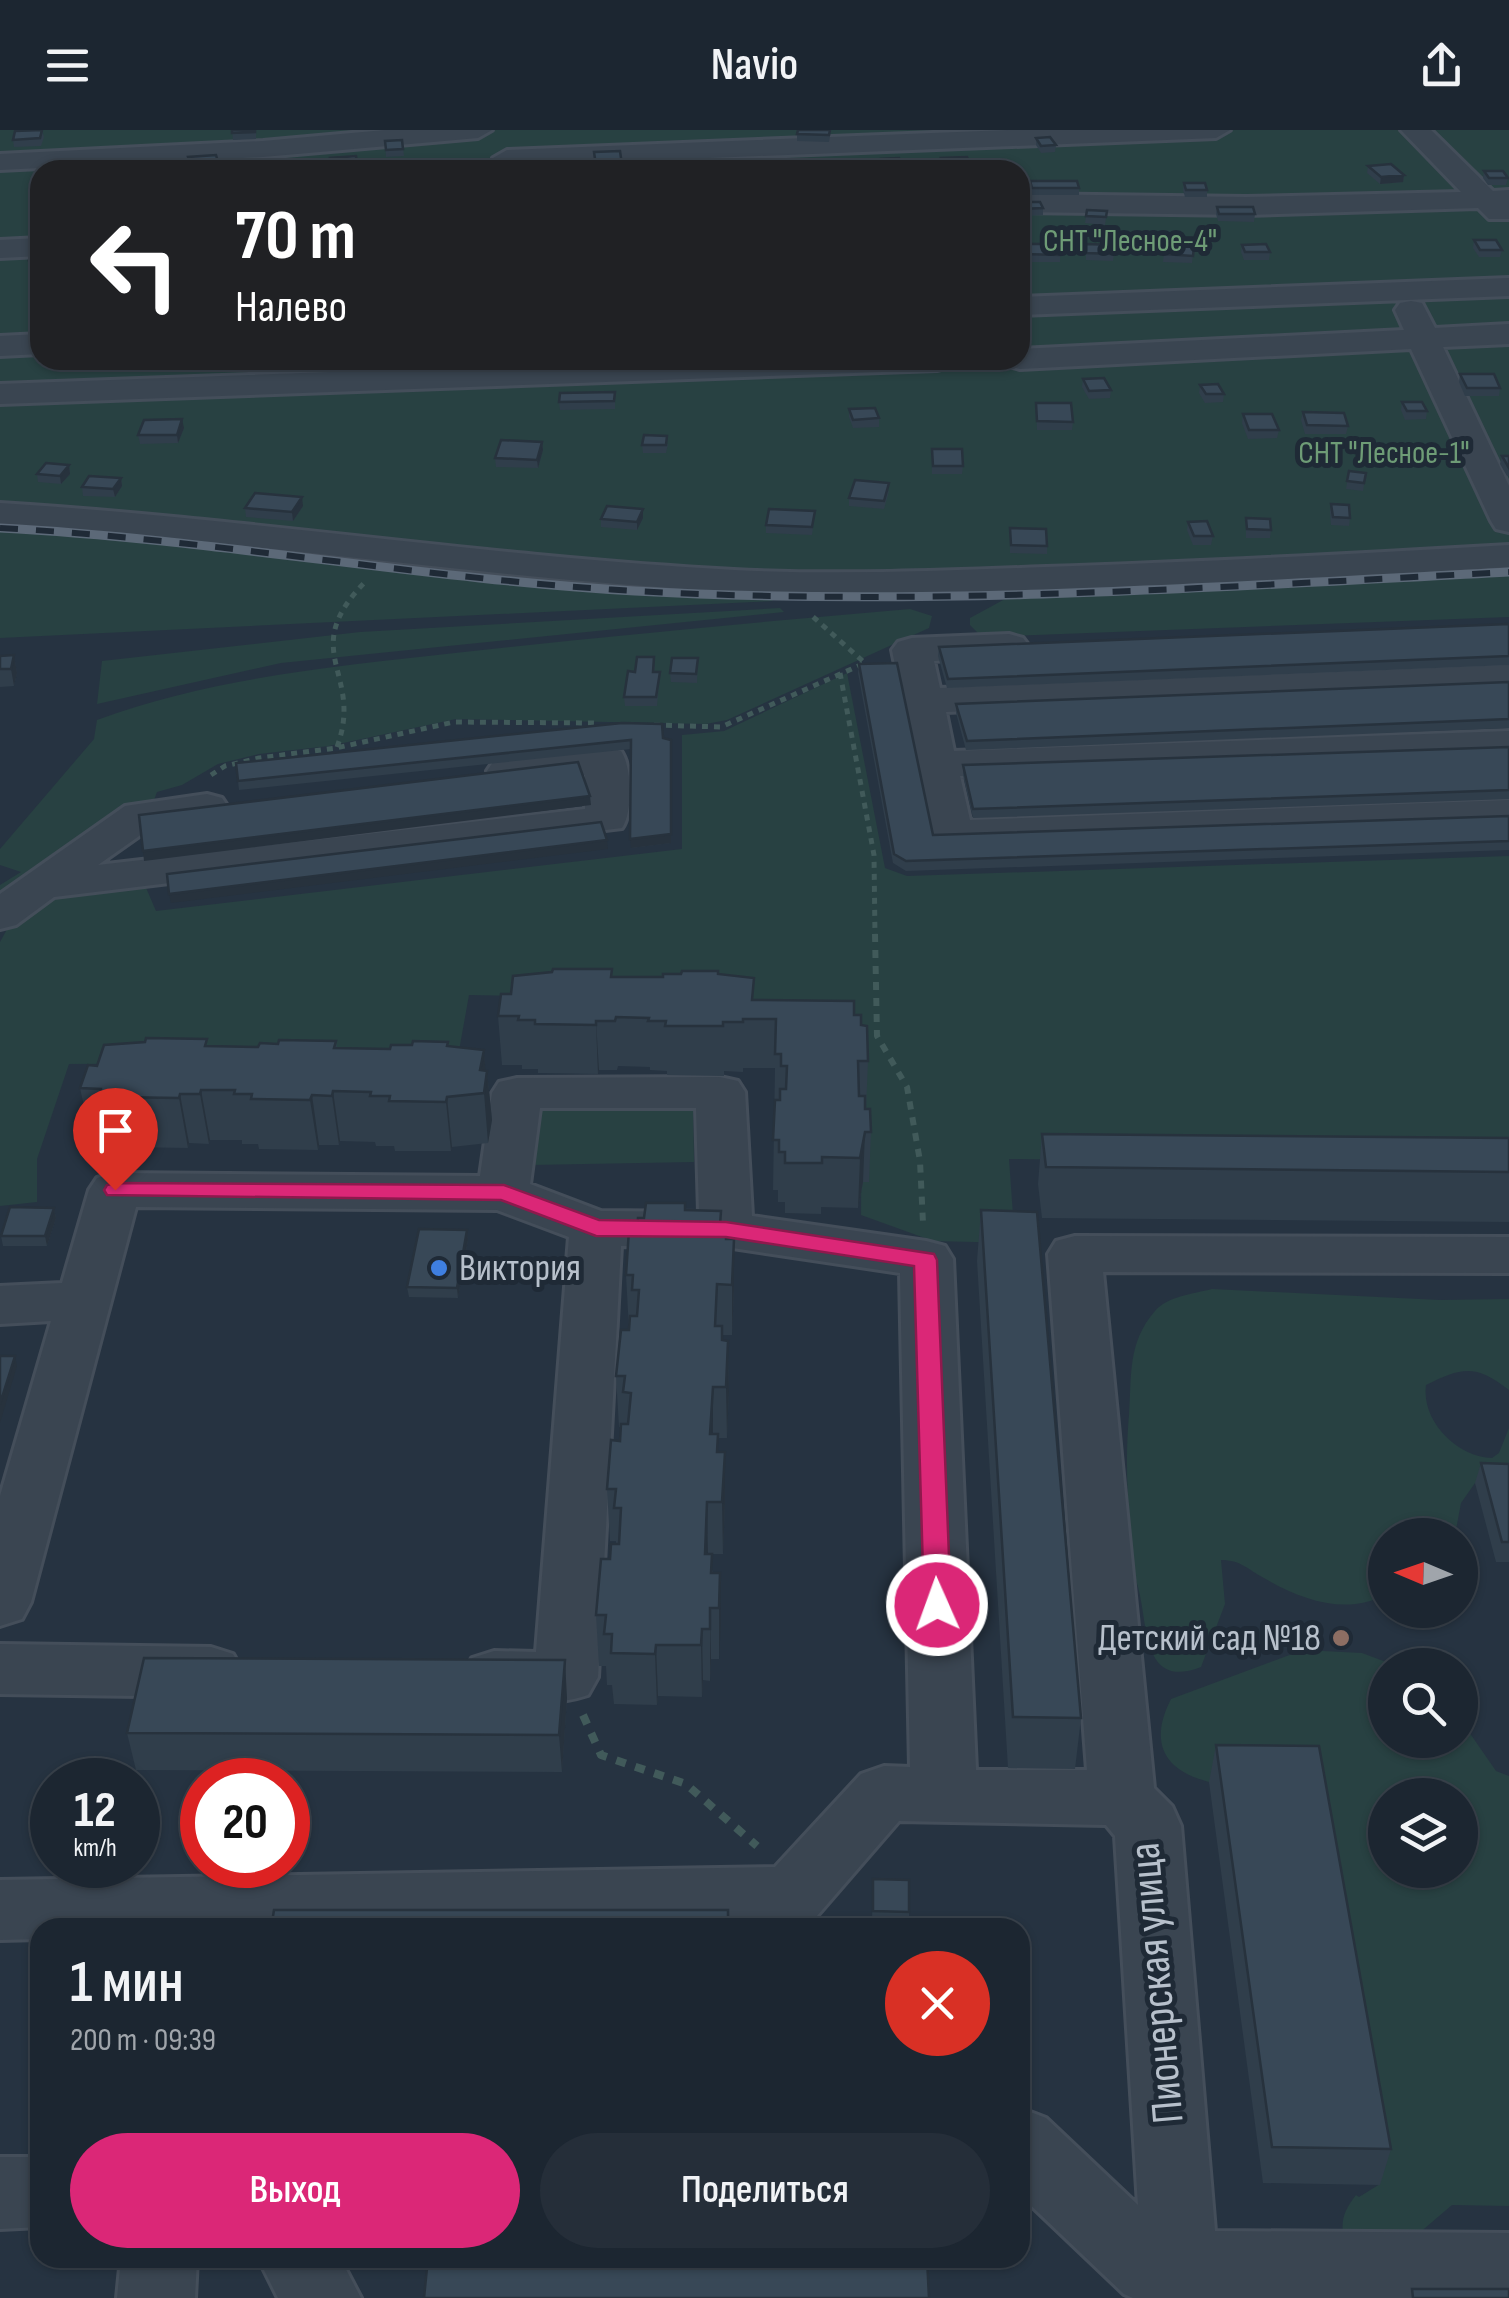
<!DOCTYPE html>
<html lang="ru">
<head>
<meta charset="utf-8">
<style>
	:root { --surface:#1c2631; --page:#252e39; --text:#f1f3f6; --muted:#a0a5ab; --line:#3a434d; --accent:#db2777 }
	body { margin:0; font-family:"Sofia Sans Condensed",sans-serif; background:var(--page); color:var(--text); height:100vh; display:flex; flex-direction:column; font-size:38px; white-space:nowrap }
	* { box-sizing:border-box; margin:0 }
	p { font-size:32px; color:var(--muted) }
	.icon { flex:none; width:55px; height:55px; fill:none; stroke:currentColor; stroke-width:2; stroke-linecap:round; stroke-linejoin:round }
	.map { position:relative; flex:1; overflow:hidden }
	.details { position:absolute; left:30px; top:1788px; width:1000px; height:350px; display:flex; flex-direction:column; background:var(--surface); border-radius:30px; box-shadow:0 2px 8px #0004,0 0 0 2px var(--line) }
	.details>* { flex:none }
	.hud { position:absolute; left:30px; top:30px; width:1000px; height:210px; border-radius:30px; box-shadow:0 2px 8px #0004,0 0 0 2px var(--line); background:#202124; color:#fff; overflow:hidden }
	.needle { width:65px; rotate:272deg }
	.buttons { position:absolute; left:1368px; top:1388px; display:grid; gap:20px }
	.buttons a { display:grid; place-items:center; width:110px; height:110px; border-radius:50%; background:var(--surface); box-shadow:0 2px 8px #0004,0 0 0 2px var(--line); font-size:50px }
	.speed { position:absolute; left:30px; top:1628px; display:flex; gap:20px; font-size:50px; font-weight:700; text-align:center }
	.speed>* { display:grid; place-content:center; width:130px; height:130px; border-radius:50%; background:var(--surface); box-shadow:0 2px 8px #0004,0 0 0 2px var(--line); line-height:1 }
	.speed small { font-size:25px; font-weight:400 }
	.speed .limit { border:15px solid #d22; background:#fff; color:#111 }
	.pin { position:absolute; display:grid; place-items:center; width:85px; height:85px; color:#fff; margin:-102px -42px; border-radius:50% 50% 50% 0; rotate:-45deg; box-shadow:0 0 10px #0007 }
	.pin .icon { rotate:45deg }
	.me { position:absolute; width:110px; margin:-55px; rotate:358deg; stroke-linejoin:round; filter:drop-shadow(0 0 8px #0008) }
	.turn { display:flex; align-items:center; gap:35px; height:210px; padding:0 40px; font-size:45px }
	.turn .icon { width:130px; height:130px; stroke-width:2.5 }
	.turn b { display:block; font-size:70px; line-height:85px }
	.round { display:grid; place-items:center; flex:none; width:105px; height:105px; border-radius:52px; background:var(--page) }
	.head { display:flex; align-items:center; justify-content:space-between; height:170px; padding:0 40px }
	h1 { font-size:60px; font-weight:600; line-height:75px }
	.button { display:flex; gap:20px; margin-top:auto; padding:20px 40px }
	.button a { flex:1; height:115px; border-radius:60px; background:var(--accent); color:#fff; font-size:40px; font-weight:600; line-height:115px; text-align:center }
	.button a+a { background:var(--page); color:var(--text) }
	header { display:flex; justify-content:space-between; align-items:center; height:130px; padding:0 40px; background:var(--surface); font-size:45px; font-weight:600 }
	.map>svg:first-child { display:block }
</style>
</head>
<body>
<header><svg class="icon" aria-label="menu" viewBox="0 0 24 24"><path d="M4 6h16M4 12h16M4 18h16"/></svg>Navio<svg class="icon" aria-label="share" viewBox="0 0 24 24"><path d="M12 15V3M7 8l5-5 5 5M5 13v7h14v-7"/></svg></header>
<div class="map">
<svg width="1509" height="2168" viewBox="0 0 1509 2168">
	<rect width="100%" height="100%" fill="#263341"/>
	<!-- green -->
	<path fill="#284142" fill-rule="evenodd" d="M0,0h1509v434l-647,23 -862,-70zM40,40h980v190h-980z
		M0,399c152,8 302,31 454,47 103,10 207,15 311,19l8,6 -773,37z
		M1509,441v46l-527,20 -12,-12v-7l35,-19z
		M780,478l4,4 -503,51 -184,41 5,-43 258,-29z
		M910,479l22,7 -3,12 -202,92 -21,4 -250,-5 -127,27 -70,8 -41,10 -36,21 -25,7 -4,11 -153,97v-15l21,-13 -21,-7v-16l94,-110 3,-19c113,-42 240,-54 358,-67 152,-17 303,-31 455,-44z
		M847,543l38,195 22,8 602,-20v309l-500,-6 6,84 -82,-2 -72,-26 1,-157 -110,-57 -283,-6 -12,67 -388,2 -32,95v43l-37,4v-264l16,-29 27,-16 101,-14 12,28 526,-62v-114l42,-4z
		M693,972l1,60 -163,3 3,-60z
		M1212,1159l228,11 69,-1v91c-33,-26 -47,-23 -83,-5 -5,36 31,72 66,73l7,-5 10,-25v56l-34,-1 -14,20 -6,32h-70v60c-40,21 -85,4 -121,-17 -17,-9 -23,-18 -43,-18l4,44 -24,63c-64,25 -51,-53 -66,-89 -6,-55 -11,-107 -6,-163 3,-39 -2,-72 26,-104 13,-15 38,-17 57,-22z
		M1303,1520l59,3 32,12h-9v75h75v-21l36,52 13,5v430l-57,-1 -34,29h-75c-2,-17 3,-26 13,-39l3,2 21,-13 -171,-402c-46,-12 -60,-40 -38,-83zM1385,1665h75v75h-75z"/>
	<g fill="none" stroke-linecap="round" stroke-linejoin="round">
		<defs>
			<path id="minor" d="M385,0h107l-14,8 -215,19 -263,13v-16l263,-13z
				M1008,0h222l-14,8 -709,28 -14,-8 14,-8z
				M1401,0h30l62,61 16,-1v29h-20l-11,-11 -232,7 -226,-3v-18l226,3 215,-5z
				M40,108v18l-40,2v-18z
				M1509,148v18l-489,19v-18z
				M1411,171l11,2 13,25 74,-4v20l-66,3 66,139v46l-13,-3 -5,-8 -80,-172 -391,20 -11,-3 -5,-6h16v-11l384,-19 -9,-20 5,-7z
				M40,204v20l-40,2v-20z
				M666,230h287l-4,7 -12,3 -937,34v-20z
				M0,373c245,15 489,54 734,67 104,5 208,1 312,-3 154,-5 309,-13 463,-22v22c-154,10 -309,18 -463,23 -104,3 -208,8 -312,2 -245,-13 -489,-52 -734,-67z
				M1009,504l14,4 6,8 -6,8 -89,7 6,27 569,-23v24l-563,23 8,39 555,-20v24l-549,21 10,44 539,-20v26l-558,21 -15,-4 -7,-9 -37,-184 6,-8 14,-4z
				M606,617l15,4c11,16 12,61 1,77l-568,69 -38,28 -16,4v-35l125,-88 82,-12 15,4 6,9 -6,9 -70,11 -54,38 487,-56v-34l-77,9 -15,-4 -6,-9 6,-9 15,-4z
				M720,947l18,4 7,11 7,124 174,25 19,5 8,13 23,511h111l-39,-516 8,-13 19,-5 434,1v36l-406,-1 51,516 18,18 9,20 34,405 294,2v65h-376l-9,-4 -104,-99v-87l26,10 92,87 -23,-369 -9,-11 -207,-4 -83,96 -24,8 -752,3v11l-40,1v-60l775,-13 86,-93 23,-8 26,1 -10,-494 -174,-26 -105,-1 -23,431 -10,18c-36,12 -80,10 -116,-1l-10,-18 10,-18 22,-7 42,1 33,-415 -72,-27 -361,-3 -105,395 -9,17 -22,7v-130l51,-175 -51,3v-38l62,-3 27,-93 8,-12 18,-5 365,3 12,-83 7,-11 18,-4zM540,978h156l3,104 -98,-1 -71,-27z
				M0,1514l211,3 22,7 10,18 -10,18 -22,7 -211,-3z
				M0,2027h40v70l-40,2z
				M121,2128h76l-2,40h-78z
				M258,2128h82l21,40h-83z"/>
		</defs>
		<!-- minor casing -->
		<use href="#minor" stroke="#444e5a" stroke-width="6"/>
		<!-- path-far2 -->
		<path stroke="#415a5a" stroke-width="5" stroke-dasharray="6 6" stroke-linecap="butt" d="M840,543l34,182 1,81
			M654,595l67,2 144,-64 -54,-48
			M337,617c28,-75 -42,-95 30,-167
			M211,645l14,-9 34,-8 77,-10 118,-26 143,1"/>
		<!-- path-far1 -->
		<path stroke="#415a5a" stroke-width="6" stroke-dasharray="8 8" stroke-linecap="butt" d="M875,804l2,102 30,51 13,74 3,62"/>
		<!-- path -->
		<path stroke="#415a5a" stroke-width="8" stroke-dasharray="10 10" stroke-linecap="butt" d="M583,1585l18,40 85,29 71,62"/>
		<!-- minor -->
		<use href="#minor" fill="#3a4551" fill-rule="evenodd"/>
		<defs>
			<path id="rail" d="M0,398c213,11 423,51 635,63 291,16 583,-4 874,-19"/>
		</defs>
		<!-- rail casing -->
		<use href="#rail" stroke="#5c6978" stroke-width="9"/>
		<!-- rail -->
		<use href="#rail" stroke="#1f2a36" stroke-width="6" stroke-dasharray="18" stroke-linecap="butt"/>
	</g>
	<!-- wall -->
	<path fill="#303e4b" d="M42,0l2,7 -3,9 -27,1 -1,-7z
		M232,0h24v9l-23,1z
		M831,0l-2,12 -32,-1v-7z
		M1036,8l20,7 -1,7 -14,1 -5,-8z
		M402,10l2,16 -18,1 -1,-16z
		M620,21l2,19h-27l-1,-18z
		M356,26l1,14h-26l-1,-12z
		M941,28l28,4v7l-26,1 -3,-5z
		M881,29l20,8v3h-19z
		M1368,36l36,9 -1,7 -23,2 -13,-11z
		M1484,41l24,7 -2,7h-18l-5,-7z
		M1030,51l49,7v7h-47l-2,-7z
		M1184,53l23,7v7h-22l-2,-7z
		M1020,72l23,6v7l-23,1z
		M1217,77l38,7 -1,8 -36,-1 -2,-7z
		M1087,80l20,1 -2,14 -20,-2z
		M1474,110l28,10 -2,7h-21l-6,-9z
		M1021,114l39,11v7h-38z
		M1086,114l28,10 -1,7 -27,-1z
		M1165,114l29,2 -2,17 -29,-1z
		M1242,115l28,7 -1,8h-25l-3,-8z
		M40,121v16h-10l-1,-7z
		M1460,244l40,14 -1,8h-34l-6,-14z
		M1083,249l28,11 -1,8 -21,1 -7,-12z
		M1200,255l24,9 -1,8 -18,1 -6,-10z
		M615,262v17l-55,1 -1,-8z
		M1402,272l25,9 -1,8 -21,1 -4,-10z
		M1036,273l37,19 -1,8h-35z
		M849,279l30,9v9l-26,1 -4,-11z
		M1303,282l45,14 -2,8h-41l-4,-14z
		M1243,284l36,16 -2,8 -29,1 -6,-16z
		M184,298l-6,15 -38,1 -2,-9z
		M542,312l1,8 -5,18 -42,-1 -1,-9z
		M668,314l-2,9h-23l-1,-8z
		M932,319l31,17 -1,8h-30z
		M1502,326h7v20h-2l-7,-12z
		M69,335l1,9 -9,10 -23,-2 -1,-8z
		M1349,341l17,2 -3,18 -17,-2z
		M121,348l1,8 -7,11 -32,-1 -1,-9z
		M889,361l-5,18 -35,-3v-8z
		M1331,374l19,14 -1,8 -18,-1 -1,-13z
		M303,376l-10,15 -47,-4 -1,-9z
		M643,379v9l-6,12 -36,-3v-8z
		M1246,388l25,12 -1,8h-24z
		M814,390l-2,15 -46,-2v-8z
		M1188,392l25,14 -2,9h-18l-6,-15z
		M1010,398l37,18v8l-37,-1z
		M1509,494v41l-562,23 -9,-32 1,-9z
		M14,525l3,18 -3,13 -14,1v-31z
		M698,528l-1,25 -26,-1 -1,-9z
		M859,534l74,171 576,-19v34l-603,21 -13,-8 -35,-190z
		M655,536l-1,6h6l-3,34h-32l-1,-9 11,-25z
		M1509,552v46l-543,22 -10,-37v-9z
		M662,594l9,119 -40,5v-99l-392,41 -3,-27z
		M1509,617v52l-536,19 -10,-43v-10z
		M612,839v8h51l56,-2 35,25 100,15 7,10 7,36 -2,48 5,23 -2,50h-6l-5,26 -37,-1v7l-36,-1v-11h-7v-12h-5l2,-122h-32v4l-19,-1v5l-57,-1v-4l-17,-1v-3l-32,-1 -1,4h-18l-1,4 -60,-1v-4h-16v-4h-20l-4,-49 13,-22z
		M336,911l1,7 53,1 58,-7v4l36,4 1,21h2l5,49 -4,23 -36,4 -1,4h-56l-1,-5h-18l-1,-4 -35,-1 -1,4h-20l-1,5 -59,-1 -1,-5h-16v-4h-32l-1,4 -20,-1 -1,5 -62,-1 -1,-5h-14l-1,-4h-19l-11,-50 17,-22 111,-20 50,1 20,-3z
		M1042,1004l467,4v84l-467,-4 -4,-34z
		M54,1078l2,10 -9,28h-44l-2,-10z
		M685,1080l36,15 5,14 8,51 -2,45h-10v5l6,1 1,51 -2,46h-9v14l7,51 -2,51h-15l5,19h7l-1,86h-8l-1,22 -7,-1 -1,17 -44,-1 -1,9 -43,-1 -2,-19h-5l-1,-19h-7l-3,-51 14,-56 6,-15v-3h-6l-3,-52 13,-48 1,-14h-2l-3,-51 13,-46 -3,-55 11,-45 7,-12z
		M981,1080l100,508 -6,51 -67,-1 -31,-507z
		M467,1100l1,10 -10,58 -49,-1 -2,-10z
		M1481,1333l28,1v98h-13l-21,-79z
		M567,1568l-5,74 -426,-2 -9,-37z
		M1216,1615l175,404 -11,36 -117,-2 -54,-401z
		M873,1749l36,33v10l-37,-1z"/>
	<!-- shaded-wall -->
	<path fill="#27323d" d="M218,32l1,7 -28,1 -1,-6z
		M1404,45l-1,7 -23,2 1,-7z
		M182,289l2,9 -6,15 -1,-8z
		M542,312l1,8 -5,18 -1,-8z
		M69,335l1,9 -9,10 -1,-8z
		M121,348l1,8 -7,11 -2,-8z
		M302,367l1,9 -10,15 -1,-9z
		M643,379v9l-6,12v-8z
		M14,525l3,18 -3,13 -3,-17z
		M671,619v94l-40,5 -1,-9z
		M590,666l1,9 -447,56 -1,-10z
		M607,710l1,9 -437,54 -2,-9z
		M596,891l3,49 -1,4 -2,-49z
		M484,920l2,29 1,-8 5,49 -4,23 -4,-50 -4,-23z
		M201,960l9,50 -1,4 -9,-50z
		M333,961l7,50 -1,4 -7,-49z
		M180,964l9,49 -1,5 -9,-50z
		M312,965l7,50 -1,5 -8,-50z
		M447,967l5,50 -1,4 -5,-49z
		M865,1002l-2,50 -5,26 2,-50z
		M54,1078l2,10 -9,28 -2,-10z
		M467,1100l1,10 -10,58 -1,-10z
		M734,1109v51l-2,45v-50z
		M728,1211l1,51 -2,46 -1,-51z
		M15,1226l2,10 -17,57v-19z
		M713,1257v51l-3,-4z
		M725,1322v51l-2,51 -1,-52z
		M707,1372l1,52h-3z
		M720,1443l1,51 -2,35v-51z
		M710,1478l1,51 -1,22z
		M702,1499l1,51 -1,17 -1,-52z
		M656,1515l2,51 -1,9 -2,-51z
		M565,1530l2,38 -5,74 -3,-37z"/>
	<!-- building -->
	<path fill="#384857" stroke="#27323d" stroke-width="2.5" d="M42,0l-2,8 -27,2 2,-9z
		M232,0h23v2l-23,1z
		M798,0h32l-1,5 -32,-1z
		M1050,7l6,8 -15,1 -5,-8z
		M402,10l1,9 -17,1 -1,-9z
		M620,21l2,14 -26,1 -2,-14z
		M216,25l2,7 -28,2 -2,-7z
		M356,26l1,8 -26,2 -1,-8z
		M967,27l2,5 -26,1 -2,-5z
		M899,28l2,9 -18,1 -2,-9z
		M690,31l30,1 -2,8h-31z
		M1391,34l13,11 -23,2 -13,-11z
		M306,35l2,5h-22l-1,-3z
		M1484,41h19l5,7h-19z
		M1030,51h47l2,7h-47z
		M1184,53h21l2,7h-21z
		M1020,72h20l3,6 -23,1z
		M1217,77h36l2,7h-36z
		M1087,80l20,1 -1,6 -20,-1z
		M1474,110h22l6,10h-22z
		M1021,114h38l1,11 -37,-1z
		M1086,114l27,1 1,9 -28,-1z
		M1165,114l29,2 -1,10 -29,-2z
		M1266,114l4,8h-25l-3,-7z
		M33,121h7v9h-11z
		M1460,244h34l6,14h-33z
		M1104,248l7,12 -22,1 -6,-12z
		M1218,254l6,10h-18l-6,-9z
		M615,262l-1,9 -55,1 1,-9z
		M1402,272h20l5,9h-20z
		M1036,273h35l2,19 -36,-1z
		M875,278l4,10 -26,2 -4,-11z
		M1303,282l41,1 4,13 -41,-1z
		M1243,284h29l7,16h-30z
		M182,289l-5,16h-39l6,-15z
		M644,305l23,1 -1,9h-24z
		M501,310l41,2 -5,18 -42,-2z
		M932,319h30l1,17h-30z
		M1502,326h7v12z
		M46,333l23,2 -9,11 -23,-2z
		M1349,341l17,2 -2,10 -17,-2z
		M89,346l32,2 -8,11 -31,-2z
		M855,350l34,3 -5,18 -35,-3z
		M255,363l47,4 -10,15 -47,-4z
		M1331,374l18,1 1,13 -17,-1z
		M607,376l36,3 -6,13 -36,-3z
		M769,379l46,2 -3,16 -46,-2z
		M1246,388l24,1 1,11 -24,-1z
		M1207,391l6,15h-19l-6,-14z
		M1010,398l36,1 1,17 -36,-1z
		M1509,494v32l-561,23 -9,-32z
		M14,525l-3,14h-11v-13z
		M637,527h17l-1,15h7l-4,25h-32l4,-26 7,1z
		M672,528h26l-2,16 -26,-1z
		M897,533l36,172 576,-19v25l-603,20 -12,-7 -35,-190z
		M1509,552v37l-542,22 -11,-37z
		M622,593l40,1 1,14 8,2v94l-41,5 1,-99 -393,41 -2,-18z
		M1509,617v43l-536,19 -10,-44z
		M578,632l12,34 -447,55 -4,-36z
		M601,692l6,18 -438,54 -2,-20z
		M553,839h59l-1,8h52v-3h18l1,-3h36v3l36,4 -2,22 102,1v14h7v10l6,1 1,35h-10l1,35h6v13h5l1,23h-6l-5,26 -38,-1v6h-37v-11h-6v-12h-6l2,-40h5v-11h6l1,-23h-6v-12h-6l1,-35h-33v3h-20v4h-58l1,-5h-18l1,-3 -33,-1 -1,4h-19v4l-61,-1v-4h-17l1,-4h-21l3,-22h10l2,-18 39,-4z
		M146,908l61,1 -2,7 53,1 2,-4 18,1 1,-4 57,1 -2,7 56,1 1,-4h21l1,-4 35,1 -1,4 37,4 -4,20 7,1 -3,22 -37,4 -1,5 -57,-1 1,-5h-20l1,-4 -38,-1 -1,5 -20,-1 -2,5 -59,-1 1,-5h-18l1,-4h-34l-1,4h-20l-1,4 -63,-1 1,-4 -16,-1v-3l-21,-1 8,-23 9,1 7,-21 41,-3z
		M1042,1004l467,4v34l-463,-5z
		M646,1073h39v7l36,1 -1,14h6v14h8l-2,46 -15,-1 -2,42h7v14l6,1 -2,46h-13l-3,47h8l-1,18h8l-3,50h-15l-2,52h7l-1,19h9l-1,35h-9v21h-8l-1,16h-45l-1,9 -44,-1 1,-19h-8l2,-19h-10l5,-56h9l1,-15h8l2,-36h-7l2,-19h-9l4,-49 9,1 1,-17h7l3,-31 -8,-1 2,-16h-9l5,-46h8l1,-14h7l2,-26h-7l1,-15h-7l3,-45h8l1,-12h6z
		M10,1077l44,1 -9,28h-44z
		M981,1080l56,2 44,506 -68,-1z
		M419,1099l48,1 -10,58 -50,-1z
		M0,1226h15l-15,48z
		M1481,1333l28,1v78h-7z
		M144,1528l421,2 -6,75 -432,-2z
		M1216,1615l103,1 72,403 -119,-2z
		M873,1749l36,1v32l-36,-1z
		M274,1780h454v18h-457z
		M428,2128h499l2,40h-505z
		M1412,2159h97v9h-96z"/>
	<!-- route -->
	<path fill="#db2777" stroke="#8e194d" stroke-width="2.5" d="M115,1053l389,2 95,35 127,2 208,32 3,6 14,345 -4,7 -10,3 -9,-3 -4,-7 -10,-339 -188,-29 -130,-1 -95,-36 -394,-5 -3,-5 3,-5z"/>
	<!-- markers -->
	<circle fill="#3f7fe0" stroke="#1f2a36" stroke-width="4" cx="439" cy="1138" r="10"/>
	<circle fill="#8d6e63" stroke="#1f2a36" stroke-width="4" cx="1341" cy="1508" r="10"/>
	<g text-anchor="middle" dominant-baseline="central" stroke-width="10" stroke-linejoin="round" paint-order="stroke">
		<!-- far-park labels -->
		<g font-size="32" fill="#6e9c76" stroke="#1f2a36">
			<text x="1130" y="111">СНТ "Лесное-4"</text>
			<text x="1384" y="323">СНТ "Лесное-1"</text>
		</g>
		<!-- poi labels -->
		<g font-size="38" fill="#b7c0cb" stroke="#1f2a36" text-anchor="start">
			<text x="459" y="1138">Виктория</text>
			<text x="1321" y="1508" text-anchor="end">Детский сад №18</text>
		</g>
		<!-- near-street labels -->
		<g font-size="45" fill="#b7c0cb" stroke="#1f2a36">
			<text transform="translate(1157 1853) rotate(-95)">Пионерская улица</text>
		</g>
	</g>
</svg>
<div class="buttons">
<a><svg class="needle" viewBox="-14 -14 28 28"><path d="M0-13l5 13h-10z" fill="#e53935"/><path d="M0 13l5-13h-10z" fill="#a0a5ab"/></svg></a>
<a><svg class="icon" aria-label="search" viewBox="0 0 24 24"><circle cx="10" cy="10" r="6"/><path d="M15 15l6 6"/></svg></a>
<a><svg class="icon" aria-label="layers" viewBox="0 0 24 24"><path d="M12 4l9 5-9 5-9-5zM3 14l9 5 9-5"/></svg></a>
</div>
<div class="speed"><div>12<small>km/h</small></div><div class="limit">20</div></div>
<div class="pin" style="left:115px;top:1060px;background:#d93025"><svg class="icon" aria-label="arrive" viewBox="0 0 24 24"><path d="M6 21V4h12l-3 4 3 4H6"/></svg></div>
<svg class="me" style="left:937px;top:1475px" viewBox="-20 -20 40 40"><circle r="17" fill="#db2777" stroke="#fff" stroke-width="3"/><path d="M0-11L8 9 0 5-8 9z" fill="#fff"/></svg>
<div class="hud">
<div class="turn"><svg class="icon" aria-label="left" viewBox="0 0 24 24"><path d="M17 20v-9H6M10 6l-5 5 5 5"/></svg><div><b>70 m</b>Налево</div></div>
</div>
<section class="details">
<div class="head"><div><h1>1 мин</h1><p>200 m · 09:39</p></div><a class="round" style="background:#d93025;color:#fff"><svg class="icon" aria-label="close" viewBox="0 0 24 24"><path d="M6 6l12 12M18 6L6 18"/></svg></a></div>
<div class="button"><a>Выход</a><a>Поделиться</a></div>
</section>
</div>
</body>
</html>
